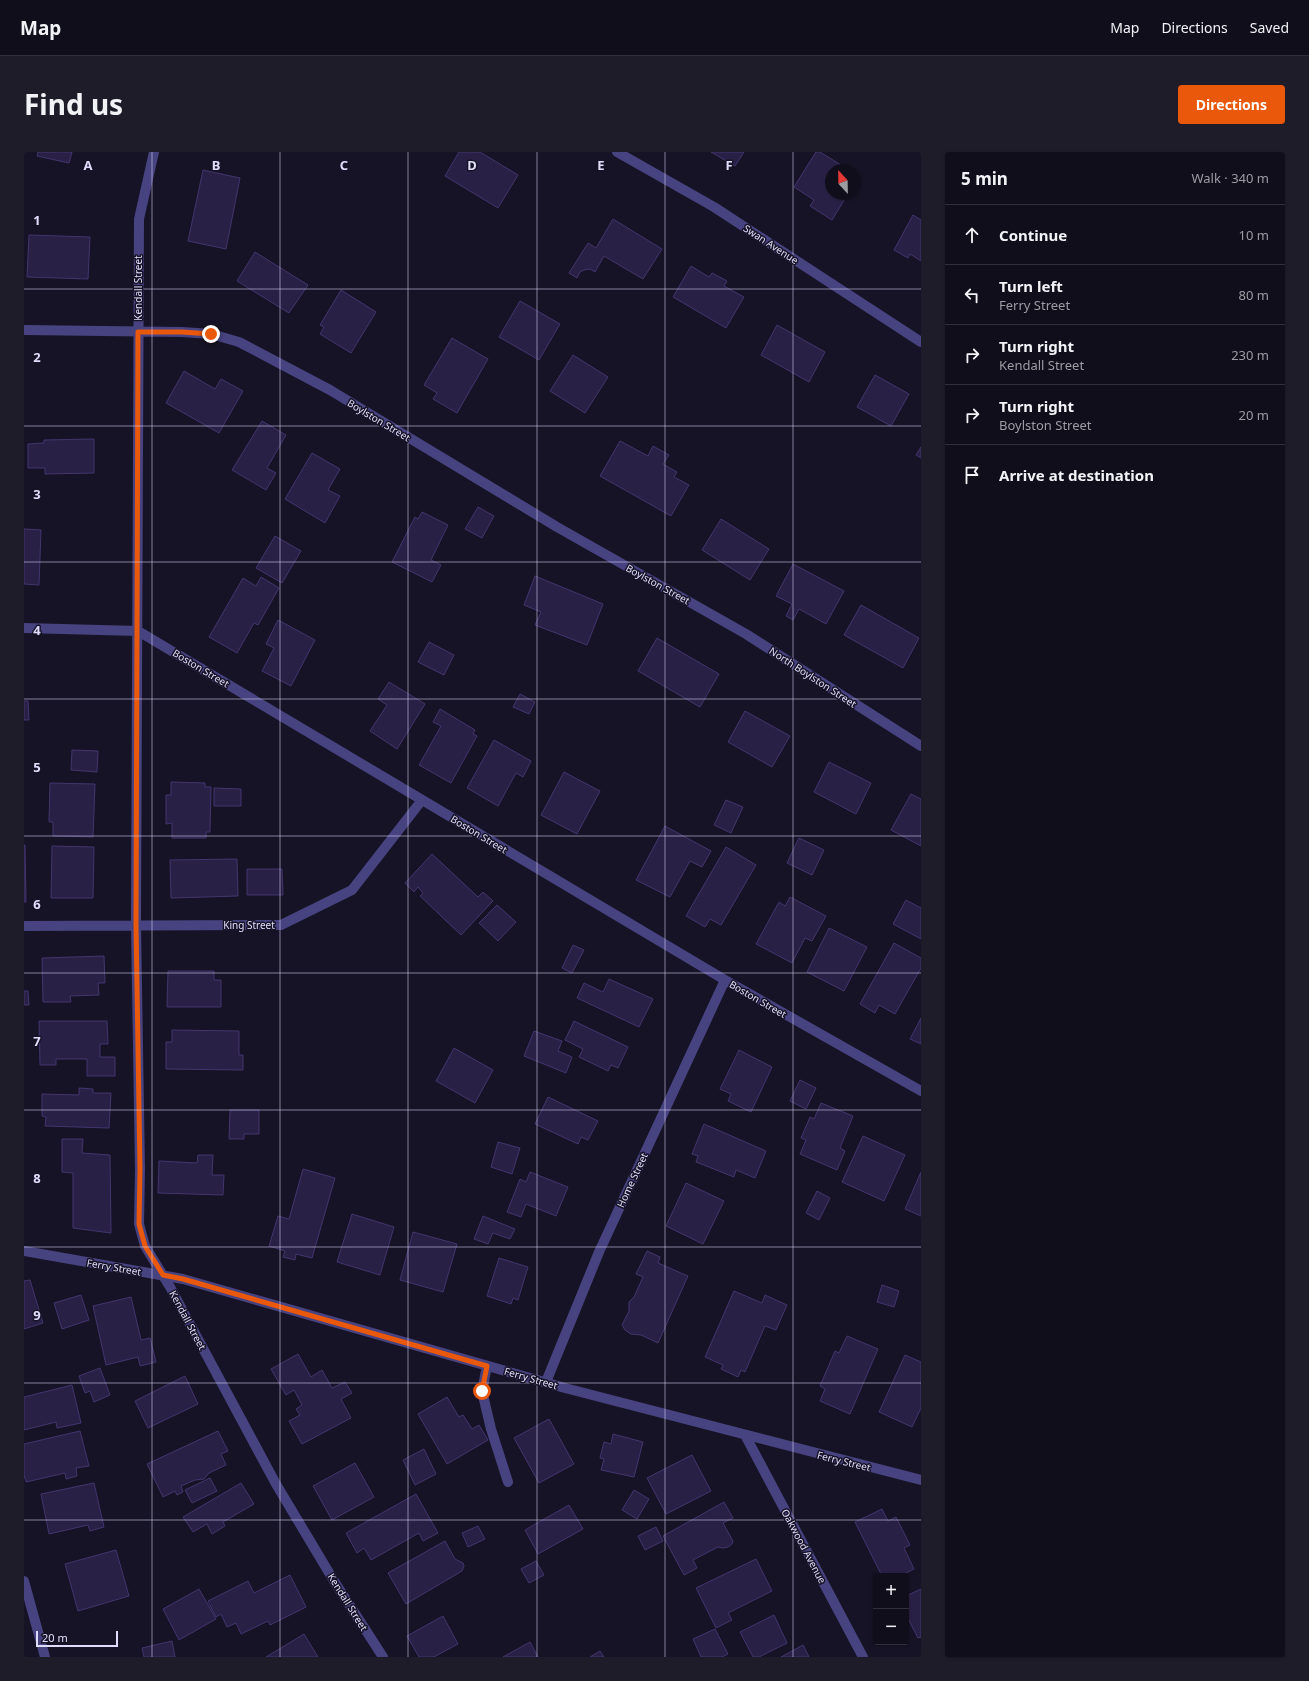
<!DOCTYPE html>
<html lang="en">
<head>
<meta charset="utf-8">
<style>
  body { margin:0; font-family:"Noto Sans",sans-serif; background:#1e1c29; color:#f1f3f6 }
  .controls { position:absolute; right:12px; bottom:12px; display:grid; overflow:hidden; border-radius:4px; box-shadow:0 1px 3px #0004 }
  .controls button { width:36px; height:36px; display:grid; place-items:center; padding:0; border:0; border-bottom:1px solid #302e3b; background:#110e1c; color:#f1f3f6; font:20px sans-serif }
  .compass { position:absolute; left:801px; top:12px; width:36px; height:36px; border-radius:50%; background:#110e1c; box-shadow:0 1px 3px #0004; rotate:338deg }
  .scale { position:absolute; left:12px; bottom:10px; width:82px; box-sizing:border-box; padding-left:4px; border:2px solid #e0dcfb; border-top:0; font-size:11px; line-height:14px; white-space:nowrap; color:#e0dcfb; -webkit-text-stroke:3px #171326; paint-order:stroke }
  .stop { position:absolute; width:12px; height:12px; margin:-9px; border:3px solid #ea580c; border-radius:50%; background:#fff }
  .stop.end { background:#ea580c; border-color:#fff; box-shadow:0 1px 4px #0008 }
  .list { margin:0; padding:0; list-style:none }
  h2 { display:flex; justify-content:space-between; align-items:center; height:52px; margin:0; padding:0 16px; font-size:17px }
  h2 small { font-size:13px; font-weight:400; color:#9c9ca3 }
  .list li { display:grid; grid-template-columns:26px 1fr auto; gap:12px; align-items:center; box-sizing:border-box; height:60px; padding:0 16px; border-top:1px solid #302e3b }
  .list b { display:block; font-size:15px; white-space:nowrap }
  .list p { margin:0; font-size:13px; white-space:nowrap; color:#9c9ca3 }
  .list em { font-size:13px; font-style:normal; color:#9c9ca3 }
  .icon { flex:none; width:22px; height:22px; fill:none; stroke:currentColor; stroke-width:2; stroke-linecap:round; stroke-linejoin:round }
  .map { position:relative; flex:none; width:897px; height:1505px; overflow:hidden; border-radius:4px }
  header { display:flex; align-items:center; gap:24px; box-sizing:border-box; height:56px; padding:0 20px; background:#110e1c; border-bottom:1px solid #302e3b }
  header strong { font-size:19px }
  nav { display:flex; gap:22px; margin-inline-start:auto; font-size:14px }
  .intro { display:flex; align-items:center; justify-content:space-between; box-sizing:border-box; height:96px; padding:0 24px }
  h1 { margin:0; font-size:28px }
  .button { padding:10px 18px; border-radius:4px; background:#ea580c; color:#fff; font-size:14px; font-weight:700 }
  main { display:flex; gap:24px; padding:0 24px }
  aside { flex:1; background:#110e1c; border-radius:4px; box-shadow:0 1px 3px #0004 }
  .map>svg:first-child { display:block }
  .building { fill:#292145; stroke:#42356f }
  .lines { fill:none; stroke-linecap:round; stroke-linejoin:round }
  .service { stroke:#474380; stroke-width:10 }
  .minor { stroke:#474380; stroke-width:10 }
  .tertiary { stroke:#474380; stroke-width:10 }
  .route { stroke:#ea580c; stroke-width:5 }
  .grid { fill:none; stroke:#e0dcfb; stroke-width:1; stroke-opacity:0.55 }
  .labels { text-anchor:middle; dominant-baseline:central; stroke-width:3; stroke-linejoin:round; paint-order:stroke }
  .street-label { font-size:10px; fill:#e0dcfb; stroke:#171326 }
  .grid-label { font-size:13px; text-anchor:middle; font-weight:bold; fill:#e0dcfb; stroke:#171326; stroke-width:3; stroke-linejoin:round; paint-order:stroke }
</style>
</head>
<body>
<header>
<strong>Map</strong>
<nav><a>Map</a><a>Directions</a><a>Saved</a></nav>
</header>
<div class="intro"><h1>Find us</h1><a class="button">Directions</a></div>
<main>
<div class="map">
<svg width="897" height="1505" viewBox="0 0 897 1505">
  <rect width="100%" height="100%" fill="#171326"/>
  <path class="building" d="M14 0H48L45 11 13 4Z
    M435 0H456L494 23 474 56 421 24Z
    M687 0H720L711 14Z
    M792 0H796L825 18H807V42H824L808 68 786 54 790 48 770 35Z
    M179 18 216 26 202 97 164 89Z
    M889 63 897 68V109L886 102 884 106 870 98Z
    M589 67 638 97 619 127 580 104 571 120 566 117 560 118 556 120 553 126 545 121 564 91 572 96Z
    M5 83 66 85 64 127 3 125Z
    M231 100 284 133 265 161 213 129Z
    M667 114 685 125 688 121 703 129 700 134 720 145 702 176 649 145Z
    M317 138 352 160 327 201 296 182 300 175 296 173Z
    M496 149 536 172 515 208 475 185Z
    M753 173 801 200 785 230 737 203Z
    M428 186 464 207 433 261 409 247 413 241 400 233Z
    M549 203 584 225 561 261 526 239Z
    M160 219 191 237 197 227 219 239 195 281 142 251Z
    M851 223 885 242 867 274 833 255Z
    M238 269 262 283 243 316 252 321 242 338 208 318Z
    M70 287V321L21 322V316H4V292L20 291V288Z
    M596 289 624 304 629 294 645 303 639 312 653 320 650 325 665 333 647 364 576 324Z
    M897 295V306L892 303Z
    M288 301 316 317 304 338 316 344 301 371 261 347Z
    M454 355 470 364 458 386 441 377Z
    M398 360 424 373 407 408 417 413 408 430 368 410 391 365 394 367Z
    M697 367 745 397 726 428 678 398Z
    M0 377 17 378 15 433 0 432Z
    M251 384 277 399 258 431 232 416Z
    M769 412 820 439 802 472 775 457 769 468 762 464 768 452 752 444Z
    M511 424 579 452 563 493 511 473 517 460 500 453Z
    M237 425 255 436 234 473 230 471 213 501 185 485 219 426 232 434Z
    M837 453 895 486 879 516 820 483Z
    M254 468 291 488 267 534 238 519 250 496 242 492Z
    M633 486 695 522 676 555 614 519Z
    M405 490 430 503 420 523 394 510Z
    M365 530 401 552 373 597 346 579 363 553 354 547Z
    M496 542 511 550 505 562 489 555Z
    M0 549H4L5 568H0Z
    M416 557 451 578 449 582 453 584 427 631 395 613 417 574 409 570Z
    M721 559 766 584 748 615 704 590Z
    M470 588 507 609 499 625 492 621 474 654 443 636Z
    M48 598 74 599 73 620 47 618Z
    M805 610 847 631 832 662 790 640Z
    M540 620 576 639 553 682 517 663Z
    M147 630 181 631V635H187L186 680H182V686H148V671L142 672V643H147Z
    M26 631 71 632 69 685 29 684V670H25Z
    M190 636 217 637V654H190Z
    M887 642 897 647V694L867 678Z
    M702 648 719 655 707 681 690 673Z
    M641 674 687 699 678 715 666 709 646 745 612 728Z
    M775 686 800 698 788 723 763 711Z
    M0 693H1L2 750H0Z
    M28 694 70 695 69 746H27Z
    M702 695 732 713 697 773 686 767 681 775 662 764Z
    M408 702 454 745 459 740 469 749 437 783 396 744 399 741 394 735 390 740 381 731Z
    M213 707 214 744 147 746 146 708Z
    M223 717H258L259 743H223Z
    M766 745 802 764 788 789 781 786 768 811 732 792 755 750 761 754Z
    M882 748 897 756V787L869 772Z
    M473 753 492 770 474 789 455 771Z
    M805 776 843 795 820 839 783 820Z
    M870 791 897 806V816L871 862 855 853 851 861 836 852Z
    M549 793 560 798 548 821 538 816Z
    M80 804 81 831H74L75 843 46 844 47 850H19L18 806Z
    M144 819H190V828H197V855H143Z
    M585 827 629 847 615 875 553 846 560 831 579 840Z
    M0 839H4L5 853H0Z
    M897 866V892L886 887Z
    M15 869H83L84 892H76V905H91V924H63V907H32V913H16Z
    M550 869 604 895 594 916 587 913 584 919 555 905 559 897 541 888Z
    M148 878 215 879V903H219V918L142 917V890H148Z
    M510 879 538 889 534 899 548 905 542 921 500 904Z
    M430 896 469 918 451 951 412 929Z
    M715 898 748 915 727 960 704 949 707 942 696 937Z
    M776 928 792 936 782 957 766 949Z
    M55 936 69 937V941H87L85 976 21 974 22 965 18 964V942L55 943Z
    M524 945 574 969 564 988 557 985 554 992 511 972Z
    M797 951 829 964 816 996 821 999 813 1018 776 1002 782 988 777 986 786 965 790 967Z
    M206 958H235V982H220V987H205Z
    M680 972 742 999 731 1026 712 1018 710 1025 672 1010 674 1004 668 1002Z
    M839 984 881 1003 860 1049 818 1030Z
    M38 987H59L58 1001 86 1003 87 1081 49 1076V1021L38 1020Z
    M474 990 496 996 488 1022 467 1015Z
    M174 1003H189L188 1023H200L199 1043 134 1041 135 1009 173 1011Z
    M279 1017 311 1026 288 1106 272 1102 271 1108 259 1105 261 1099 245 1094 254 1064 265 1067Z
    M506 1020 544 1035 532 1064 502 1052 497 1065 483 1060 496 1027 502 1030Z
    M897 1020V1064L881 1057Z
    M662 1031 700 1049 679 1092 642 1074Z
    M793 1039 806 1046 795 1068 782 1061Z
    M328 1062 370 1075 356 1123 313 1110Z
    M459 1064 491 1077 486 1087 469 1081 464 1092 450 1087Z
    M389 1080 433 1092 419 1140 376 1128Z
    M623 1099 636 1105 634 1111 664 1124 634 1191 617 1183 607 1182 601 1178 598 1173 605 1159V1150L610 1145 619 1125 612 1122Z
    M475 1106 504 1115 494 1148 489 1146 487 1152 463 1144Z
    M6 1128 19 1171 0 1177V1129Z
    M858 1133 875 1139 870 1155 853 1150Z
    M710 1139 738 1151 741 1143 763 1153 752 1178 741 1174 721 1220 717 1218 714 1225 697 1217 699 1213 681 1205Z
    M57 1143 65 1168 38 1177 30 1151Z
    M107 1145 117 1188 126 1186 132 1210 116 1214 114 1205 82 1213 69 1154Z
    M823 1184 854 1197 826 1262 796 1249 801 1237 796 1234 811 1199 815 1201Z
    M274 1202 287 1225 298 1218 308 1236 321 1230 328 1241 317 1247 327 1266 278 1292 265 1269 276 1263 272 1257 278 1253 270 1238 262 1243 247 1217Z
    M881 1203 897 1210V1256L888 1275 855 1260Z
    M76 1216 86 1243 70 1250 66 1239 61 1241 55 1224Z
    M161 1224 174 1252 124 1276 111 1249Z
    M48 1233 57 1271 33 1276 32 1270 0 1278V1245Z
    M423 1245 435 1265 439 1263 448 1277 455 1273 464 1288 423 1312 394 1262Z
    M525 1267 550 1312 515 1331 490 1286Z
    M56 1279 65 1314 52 1316 53 1324 42 1327 41 1321 2 1330 0 1323V1292Z
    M194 1279 204 1299 197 1302 202 1313 185 1321 180 1327 171 1328 157 1334 159 1340 153 1343 151 1339 139 1345 123 1312Z
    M589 1282 619 1290 610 1325 577 1318 580 1307 576 1306 580 1290 587 1292Z
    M400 1297 412 1322 391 1333 379 1308Z
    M668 1303 687 1339 642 1362 623 1326Z
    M331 1311 350 1345 308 1368 289 1334Z
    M186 1326 193 1339 168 1351 161 1338Z
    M70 1331 80 1375 66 1379 64 1373 25 1382 17 1342Z
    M217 1331 230 1352 199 1370 201 1374 188 1382 183 1372 169 1380 159 1365Z
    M610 1338 625 1347 613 1367 598 1358Z
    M392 1342 414 1381 399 1389 395 1381 347 1408 340 1396 333 1401 322 1381Z
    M700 1350 709 1366 699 1371 709 1389 708 1392 704 1395 699 1396 694 1395 669 1408 673 1416 660 1423 639 1384Z
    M545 1353 559 1377 514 1402 501 1378Z
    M858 1357 864 1369 872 1365 886 1393 880 1396 890 1417 876 1424H858L831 1370Z
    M454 1374 461 1387 444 1395 438 1381Z
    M632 1375 639 1389 621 1398 614 1384Z
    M421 1389 431 1407 439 1411 440 1414 438 1419 382 1452 364 1421Z
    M92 1398 105 1444 54 1459 41 1412Z
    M732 1407 748 1439 704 1461 708 1468 692 1476 672 1436Z
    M512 1409 520 1423 505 1431 497 1417Z
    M266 1423 282 1455 246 1473 244 1469 217 1482 212 1471 203 1475 197 1462 192 1465 184 1449 224 1429 230 1441Z
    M175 1437 192 1467 155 1488 139 1457Z
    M897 1437V1485L894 1486 882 1463V1444Z
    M750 1463 763 1491 735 1505H729L716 1480Z
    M419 1464 434 1492 410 1505H395L383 1484Z
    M691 1477 704 1502 698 1505H677L669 1487Z
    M280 1482 294 1505H242Z
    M148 1489 151 1505H120L118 1496Z
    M506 1490 514 1505H479Z
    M779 1493 785 1505H757Z
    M576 1499 580 1505H566Z"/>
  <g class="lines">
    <path class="service" d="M463 1214 458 1239 467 1277 484 1330"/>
    <path class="minor" d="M130 0 115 67 112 773 116 1017 115 1072 121 1094 146 1135 252 1332 310 1429 359 1505
      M593 0 690 55 897 190
      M0 178 158 180 187 182 215 190 306 238 533 375 722 482 897 594
      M0 476 114 479 701 828 897 939
      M0 774 257 773 328 738 398 648
      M522 1230 575 1100 701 828
      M721 1283 839 1505
      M0 1429 21 1505"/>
    <path class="tertiary" d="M0 1099 159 1127 541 1236 897 1328"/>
  </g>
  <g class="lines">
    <path class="route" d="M187 182 158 180H114L112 773 116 1017 115 1072 121 1094 139 1123 159 1127 463 1214 458 1239"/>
  </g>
  <path class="grid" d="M128 0V1505M256 0V1505M384 0V1505M513 0V1505M641 0V1505M769 0V1505M0 137H897M0 274H897M0 410H897M0 547H897M0 684H897M0 821H897M0 958H897M0 1095H897M0 1231H897M0 1368H897"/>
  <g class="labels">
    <g class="street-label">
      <text transform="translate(747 92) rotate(33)">Swan Avenue</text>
      <text transform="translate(114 136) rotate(-90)">Kendall Street</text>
      <text transform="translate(355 268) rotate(31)">Boylston Street</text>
      <text transform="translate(634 432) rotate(29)">Boylston Street</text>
      <text transform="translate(177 516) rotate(31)">Boston Street</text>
      <text transform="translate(789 525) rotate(33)">North Boylston Street</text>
      <text transform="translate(455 682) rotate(31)">Boston Street</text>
      <text x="225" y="773">King Street</text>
      <text transform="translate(734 847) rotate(30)">Boston Street</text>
      <text transform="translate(608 1028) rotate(-65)">Home Street</text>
      <text transform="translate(90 1115) rotate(10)">Ferry Street</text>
      <text transform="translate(164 1168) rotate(62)">Kendall Street</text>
      <text transform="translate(507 1226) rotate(16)">Ferry Street</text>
      <text transform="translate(820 1309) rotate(14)">Ferry Street</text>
      <text transform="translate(780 1394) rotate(62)">Oakwood Avenue</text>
      <text transform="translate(324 1450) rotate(58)">Kendall Street</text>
    </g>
  </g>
  <g class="grid-label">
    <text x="64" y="18">A</text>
    <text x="192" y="18">B</text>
    <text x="320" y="18">C</text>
    <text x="448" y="18">D</text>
    <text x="577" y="18">E</text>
    <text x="705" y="18">F</text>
    <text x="13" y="73">1</text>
    <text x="13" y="210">2</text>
    <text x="13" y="347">3</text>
    <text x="13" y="483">4</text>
    <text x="13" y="620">5</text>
    <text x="13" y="757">6</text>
    <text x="13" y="894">7</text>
    <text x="13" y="1031">8</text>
    <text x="13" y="1168">9</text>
  </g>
</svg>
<div class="controls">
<button>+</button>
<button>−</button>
</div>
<svg class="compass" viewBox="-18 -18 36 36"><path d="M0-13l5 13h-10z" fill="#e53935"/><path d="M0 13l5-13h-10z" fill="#9c9ca3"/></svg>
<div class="scale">20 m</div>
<div class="stop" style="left:458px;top:1239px"></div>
<div class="stop end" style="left:187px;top:182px"></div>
</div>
<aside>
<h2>5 min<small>Walk · 340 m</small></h2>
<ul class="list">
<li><svg class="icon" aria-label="ahead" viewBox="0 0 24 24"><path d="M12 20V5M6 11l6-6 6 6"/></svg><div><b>Continue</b></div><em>10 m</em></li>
<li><svg class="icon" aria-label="left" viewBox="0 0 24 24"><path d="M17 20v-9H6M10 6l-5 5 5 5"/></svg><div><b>Turn left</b><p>Ferry Street</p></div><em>80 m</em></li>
<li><svg class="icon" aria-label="right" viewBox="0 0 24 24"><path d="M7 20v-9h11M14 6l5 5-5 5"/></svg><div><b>Turn right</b><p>Kendall Street</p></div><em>230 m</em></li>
<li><svg class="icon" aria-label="right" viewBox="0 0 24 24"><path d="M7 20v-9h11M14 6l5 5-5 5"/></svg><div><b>Turn right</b><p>Boylston Street</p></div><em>20 m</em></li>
<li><svg class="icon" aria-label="arrive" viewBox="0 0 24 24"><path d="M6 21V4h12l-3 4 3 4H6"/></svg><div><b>Arrive at destination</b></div></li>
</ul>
</aside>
</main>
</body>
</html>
